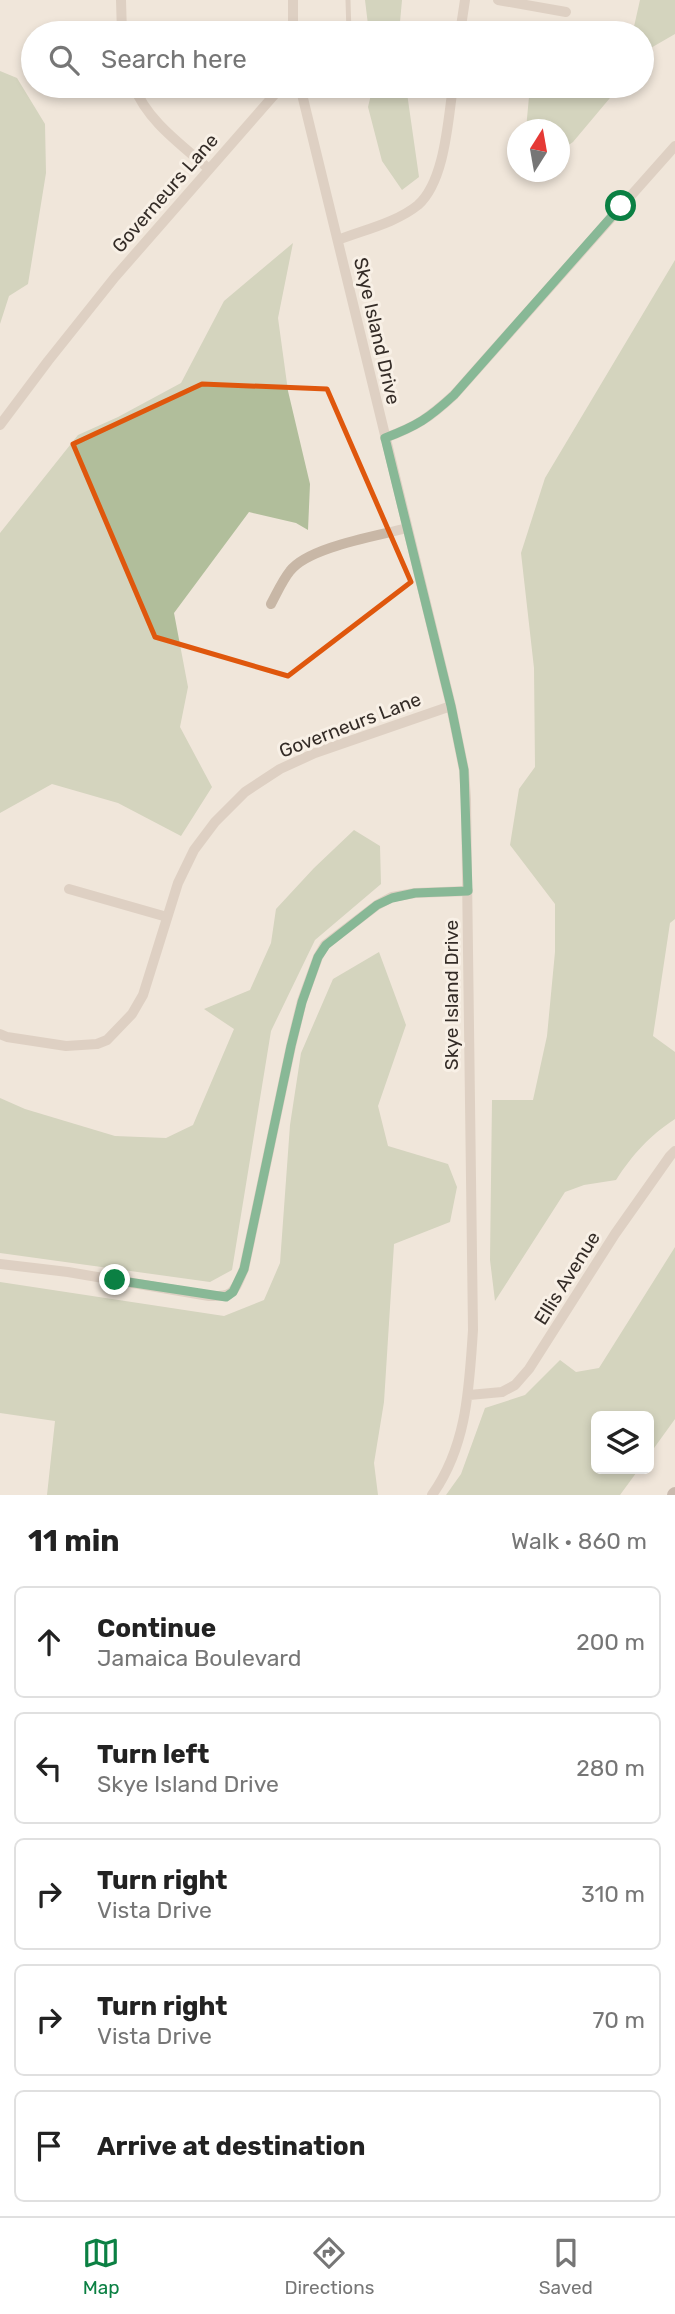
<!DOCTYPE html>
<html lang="en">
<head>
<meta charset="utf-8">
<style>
  body { margin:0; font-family:Rubik,sans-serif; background:#f6f6f6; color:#222 }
  .controls { position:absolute; right:21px; bottom:21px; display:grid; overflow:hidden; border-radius:10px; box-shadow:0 4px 10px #0003 }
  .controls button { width:63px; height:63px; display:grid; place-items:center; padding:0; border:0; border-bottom:2px solid #e0e0e0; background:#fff; color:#222; font:35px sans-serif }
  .compass { position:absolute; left:507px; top:119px; width:63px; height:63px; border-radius:50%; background:#fff; box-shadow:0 4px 10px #0003; rotate:11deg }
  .stop { position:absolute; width:21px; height:21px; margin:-16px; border:5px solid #0b8043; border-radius:50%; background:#fff }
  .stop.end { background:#0b8043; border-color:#fff; box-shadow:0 2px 7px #0008 }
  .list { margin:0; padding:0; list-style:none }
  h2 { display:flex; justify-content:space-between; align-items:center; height:91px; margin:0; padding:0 28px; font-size:30px }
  h2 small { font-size:23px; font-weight:400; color:#767676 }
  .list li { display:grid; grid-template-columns:46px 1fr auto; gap:21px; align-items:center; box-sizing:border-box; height:112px; margin:0 14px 14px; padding:0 14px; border:2px solid #e0e0e0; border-radius:10px }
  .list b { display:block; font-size:26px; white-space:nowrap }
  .list p { margin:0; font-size:23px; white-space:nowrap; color:#767676 }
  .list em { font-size:23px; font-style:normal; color:#767676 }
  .icon { flex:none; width:38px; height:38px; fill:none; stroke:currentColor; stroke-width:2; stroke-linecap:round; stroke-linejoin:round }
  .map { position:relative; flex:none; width:675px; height:1495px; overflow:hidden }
  .search { position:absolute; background:#fff; box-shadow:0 4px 10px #0003; left:21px; right:21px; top:21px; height:77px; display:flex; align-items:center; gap:18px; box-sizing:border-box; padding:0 24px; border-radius:38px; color:#767676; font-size:26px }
  .sheet { height:721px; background:#fff }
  nav { display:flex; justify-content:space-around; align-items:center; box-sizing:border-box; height:98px; border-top:2px solid #e0e0e0; background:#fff; font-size:19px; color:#767676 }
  nav a { display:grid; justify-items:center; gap:4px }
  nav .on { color:#0b8043 }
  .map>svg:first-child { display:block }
  .green { fill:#b1be9b }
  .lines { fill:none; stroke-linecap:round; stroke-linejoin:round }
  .lane { stroke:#c8b7a6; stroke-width:5 }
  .street { stroke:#c8b7a6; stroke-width:10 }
  .secondary { stroke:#9b8678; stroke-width:14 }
  .route { stroke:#0b8043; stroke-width:9 }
  .marked { fill:none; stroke:#df570d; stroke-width:5; stroke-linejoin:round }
  .labels { text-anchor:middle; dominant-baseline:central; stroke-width:6; stroke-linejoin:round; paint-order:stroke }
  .street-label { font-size:19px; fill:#342c27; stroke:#f8f0e6 }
</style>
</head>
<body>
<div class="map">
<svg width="675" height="1495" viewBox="0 0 675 1495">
  <rect width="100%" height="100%" fill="#f0e6da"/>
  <path class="green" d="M365 0H402L399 33H369Z
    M640 0H675V34L649 49 642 59V33H541V30L574 33 633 31Z
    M0 71 17 78 45 124 46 173 28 284 9 296 0 324Z
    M373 86H406L419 177 402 190 382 161 368 107Z
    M530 86H620L573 142 560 151V130L526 129Z
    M293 243 278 318 288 391 310 484 308 530 296 523 249 512 174 613 188 687 180 727 212 787 181 836 118 803 52 784 0 813V533L78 435 118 417 181 383 224 301Z
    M675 260V919L670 923 653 1036 675 1052V1119C649 1136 633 1154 616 1180L584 1185 565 1192 495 1301 490 1260 492 1100H533L547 1036 555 952V904L510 845 519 789 535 767 534 668 521 553 545 478Z
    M354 830 380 846 381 884 315 940 271 1031 232 1270 210 1282 0 1253V1098L25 1109 115 1136 166 1138 193 1125 234 1029 204 1009 250 990 271 943 276 909 314 868Z
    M379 952 406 1025 378 1106 388 1146 448 1164 457 1187 450 1222 394 1244 384 1402 374 1463 378 1495H47L55 1421 0 1413V1282L224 1316 264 1300 280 1263 290 1125 301 1053 333 979Z
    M675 1247V1419L649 1455V1416H596V1469H639L620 1495H446L461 1474 485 1408 525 1395 560 1360 576 1372 599 1368Z"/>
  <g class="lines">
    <path class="lane" d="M348 0 349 33"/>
    <path class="street" d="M121 0 122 33
      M498 0 566 12
      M293 33V0
      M460 33 465 0
      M134 86C147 121 182 145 209 169
      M300 86 451 706 464 770 466 799 473 1330C469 1389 467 1446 432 1495
      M338 240C363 230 396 223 418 205 445 181 448 120 453 86
      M0 425 48 361 115 277 282 86
      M385 438C417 426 429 418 454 395L675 146
      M271 604C277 593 282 581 290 571 308 547 377 536 407 528
      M69 889 167 917
      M0 1034 7 1037 66 1046 97 1044 107 1040 132 1014 143 995 178 883 194 850 215 822 245 792 280 769 315 753 451 706
      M0 1264 68 1272 209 1296C235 1297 234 1291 244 1269L291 1046 302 1001 318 957 325 945 377 905 392 897 415 893 468 891
      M469 1395 502 1392 515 1385 529 1369 615 1234 670 1156 675 1151"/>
    <path class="secondary" d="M674 1495 675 1494"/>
  </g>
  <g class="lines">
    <path class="route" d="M115 1280 226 1297 233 1292 244 1269 291 1046 302 1002 318 957 326 945 377 905 392 898 415 893 468 891 464 770 451 706 385 438C417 426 429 418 454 395L621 206"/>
  </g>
  <path d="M0 0H675V1495H0ZM202 384 327 389 411 582 288 676 155 637 73 444Z" fill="#f0e6da" fill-opacity=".55" fill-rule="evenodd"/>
  <path class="marked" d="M202 384 327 389 411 582 288 676 155 637 73 444Z"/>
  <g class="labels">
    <g class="street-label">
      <text transform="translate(165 193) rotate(-49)">Governeurs Lane</text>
      <text transform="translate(377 331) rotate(77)">Skye Island Drive</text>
      <text transform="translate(350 725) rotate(-21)">Governeurs Lane</text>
      <text transform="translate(451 995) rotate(-90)">Skye Island Drive</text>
      <text transform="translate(567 1278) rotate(-58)">Ellis Avenue</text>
    </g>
  </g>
</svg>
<div class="controls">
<button><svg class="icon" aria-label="layers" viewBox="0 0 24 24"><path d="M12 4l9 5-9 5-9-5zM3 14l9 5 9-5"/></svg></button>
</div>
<svg class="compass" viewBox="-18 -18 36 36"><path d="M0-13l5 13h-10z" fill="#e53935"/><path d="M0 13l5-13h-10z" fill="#767676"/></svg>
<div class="stop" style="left:621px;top:206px"></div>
<div class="stop end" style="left:115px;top:1280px"></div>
<div class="search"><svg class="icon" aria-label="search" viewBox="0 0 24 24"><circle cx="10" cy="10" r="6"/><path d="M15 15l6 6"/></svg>Search here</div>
</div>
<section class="sheet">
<h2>11 min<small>Walk · 860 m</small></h2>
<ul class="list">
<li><svg class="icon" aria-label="ahead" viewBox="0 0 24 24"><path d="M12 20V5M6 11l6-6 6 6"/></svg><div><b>Continue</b><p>Jamaica Boulevard</p></div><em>200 m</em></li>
<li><svg class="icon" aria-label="left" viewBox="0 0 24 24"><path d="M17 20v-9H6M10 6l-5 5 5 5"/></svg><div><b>Turn left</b><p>Skye Island Drive</p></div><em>280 m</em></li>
<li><svg class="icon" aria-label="right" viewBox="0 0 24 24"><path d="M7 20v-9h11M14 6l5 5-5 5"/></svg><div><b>Turn right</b><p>Vista Drive</p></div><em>310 m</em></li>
<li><svg class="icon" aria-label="right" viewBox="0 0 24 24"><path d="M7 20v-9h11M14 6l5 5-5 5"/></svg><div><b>Turn right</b><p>Vista Drive</p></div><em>70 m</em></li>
<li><svg class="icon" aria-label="arrive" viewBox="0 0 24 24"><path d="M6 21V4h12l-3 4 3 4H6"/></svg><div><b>Arrive at destination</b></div></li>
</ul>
</section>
<nav>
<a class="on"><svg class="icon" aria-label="map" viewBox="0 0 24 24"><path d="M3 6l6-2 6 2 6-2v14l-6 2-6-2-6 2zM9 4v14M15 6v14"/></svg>Map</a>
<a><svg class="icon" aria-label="directions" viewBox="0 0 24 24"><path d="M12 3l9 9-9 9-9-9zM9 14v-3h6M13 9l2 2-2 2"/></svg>Directions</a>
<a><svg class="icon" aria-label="saved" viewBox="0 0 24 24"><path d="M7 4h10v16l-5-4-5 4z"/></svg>Saved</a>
</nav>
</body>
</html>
